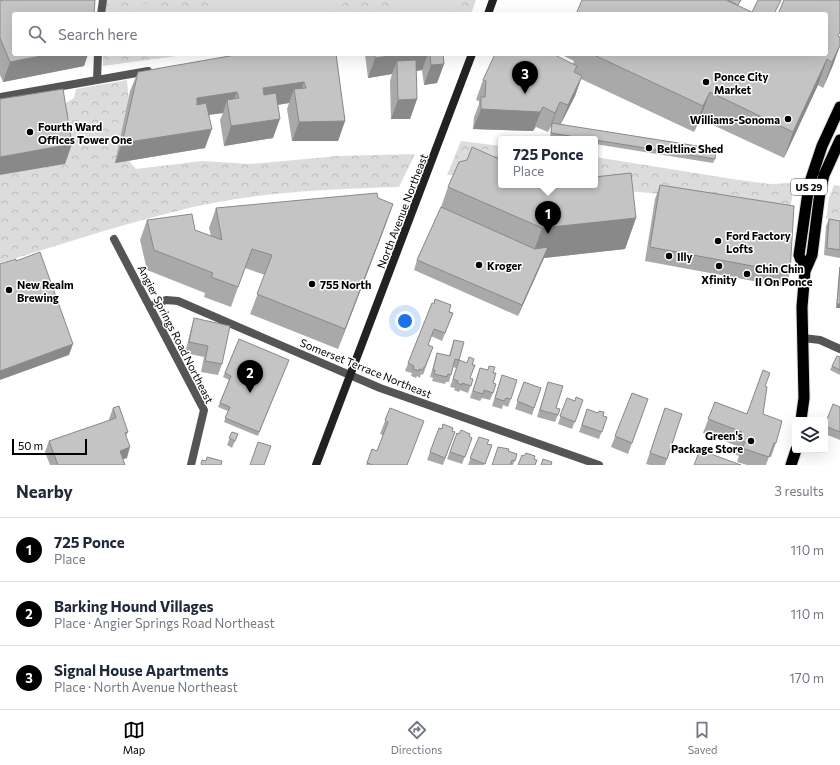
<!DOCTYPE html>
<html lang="en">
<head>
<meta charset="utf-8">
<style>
  body { margin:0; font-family:Commissioner,sans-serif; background:#f2f2f3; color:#1f2937 }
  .controls { position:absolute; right:12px; bottom:12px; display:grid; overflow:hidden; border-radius:4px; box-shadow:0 4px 16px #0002 }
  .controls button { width:36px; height:36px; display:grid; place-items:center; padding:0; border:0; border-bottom:1px solid #e0e1e3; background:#fff; color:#1f2937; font:20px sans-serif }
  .scale { position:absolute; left:12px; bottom:10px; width:75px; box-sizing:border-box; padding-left:4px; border:2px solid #000; border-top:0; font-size:11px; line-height:14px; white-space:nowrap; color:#000; -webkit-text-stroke:3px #fff; paint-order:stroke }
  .you { position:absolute; left:405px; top:321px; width:14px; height:14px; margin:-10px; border:3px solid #fff; border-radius:50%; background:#1a73e8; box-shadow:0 0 0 6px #1a73e833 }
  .badge { display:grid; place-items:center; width:26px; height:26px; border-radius:50%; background:#000; color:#fff; font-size:13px; font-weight:700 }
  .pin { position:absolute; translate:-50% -33px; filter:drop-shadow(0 1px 2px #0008) }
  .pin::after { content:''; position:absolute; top:21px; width:14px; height:12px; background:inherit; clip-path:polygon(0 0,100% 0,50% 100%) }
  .popup { position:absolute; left:498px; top:136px; width:100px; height:52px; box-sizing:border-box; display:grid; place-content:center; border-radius:4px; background:#fff; filter:drop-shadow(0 1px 3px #0005); font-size:13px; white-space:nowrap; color:#747a83 }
  .popup b { font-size:15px; color:#1f2937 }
  .popup::after { content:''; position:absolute; left:50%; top:100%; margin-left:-8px; border:8px solid transparent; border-top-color:#fff }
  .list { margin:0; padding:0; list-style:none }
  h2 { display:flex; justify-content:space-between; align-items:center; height:52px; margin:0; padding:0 16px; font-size:17px }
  h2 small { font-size:13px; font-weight:400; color:#747a83 }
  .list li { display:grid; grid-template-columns:26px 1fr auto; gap:12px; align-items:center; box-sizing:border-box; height:64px; padding:0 16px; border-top:1px solid #e0e1e3 }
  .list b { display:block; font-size:15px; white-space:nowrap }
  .list p { margin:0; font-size:13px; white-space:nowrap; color:#747a83 }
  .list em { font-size:13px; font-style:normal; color:#747a83 }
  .icon { flex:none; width:22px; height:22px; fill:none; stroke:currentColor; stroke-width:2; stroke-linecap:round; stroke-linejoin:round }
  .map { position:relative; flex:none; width:840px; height:465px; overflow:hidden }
  .search { position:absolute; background:#fff; box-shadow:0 4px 16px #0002; left:12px; right:12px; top:12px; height:44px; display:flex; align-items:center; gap:10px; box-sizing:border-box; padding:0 14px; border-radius:4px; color:#747a83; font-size:15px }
  .sheet { height:244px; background:#fff }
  nav { display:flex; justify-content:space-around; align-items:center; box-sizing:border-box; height:56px; border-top:1px solid #e0e1e3; background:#fff; font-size:11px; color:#747a83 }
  nav a { display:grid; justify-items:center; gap:2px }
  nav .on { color:#000 }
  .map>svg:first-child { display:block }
  .park { fill:url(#park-crowns) }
  .pitch { fill:#dcdcdc }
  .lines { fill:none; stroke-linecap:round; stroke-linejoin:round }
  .trunk-casing { stroke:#dbdbdb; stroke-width:13 }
  .minor { stroke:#555; stroke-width:8 }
  .secondary { stroke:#222; stroke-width:8 }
  .trunk { stroke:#000; stroke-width:11 }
  .wall { fill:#a9a9a9 }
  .shaded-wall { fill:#898989 }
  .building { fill:#c4c4c4; stroke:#898989 }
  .poi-dot { fill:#000; stroke:#fff; stroke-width:1.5 }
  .labels { text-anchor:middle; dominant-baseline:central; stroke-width:3; stroke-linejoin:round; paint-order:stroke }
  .shield { fill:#fff; stroke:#4c4c4c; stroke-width:1 }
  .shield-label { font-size:10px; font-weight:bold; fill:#000 }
  .poi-label { font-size:11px; font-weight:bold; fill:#000; stroke:#fff; text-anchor:start }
  .street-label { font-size:11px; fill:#000; stroke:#fff }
</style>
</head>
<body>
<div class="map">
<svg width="840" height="465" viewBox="0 0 840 465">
  <defs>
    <pattern id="park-crowns" width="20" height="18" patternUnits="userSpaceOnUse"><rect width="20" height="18" fill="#dcdcdc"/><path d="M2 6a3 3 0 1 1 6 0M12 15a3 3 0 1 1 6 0" fill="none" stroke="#bbb"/></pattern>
  </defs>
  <rect width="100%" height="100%" fill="#fff"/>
  <path class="park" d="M101 0H476L471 14H102Z
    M103 54H189L103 66Z
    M127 80 131 123 123 154 136 169 202 161 250 164 338 156 415 154 399 187C329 189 257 192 189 208 125 223 63 244 0 263V175L65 164 56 109 74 98 76 89Z
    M461 141 501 146V176L447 175Z
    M595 157 739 180 769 184 795 183 789 214 702 198 608 189 595 185Z
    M834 185 840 186V221L826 219 829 198Z"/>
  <path class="pitch" d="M229 0H348L335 10 324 14H138L143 3C173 9 201 11 229 0Z
    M392 0H449L453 11 440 14H406L399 3Z
    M148 54H189L156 59Z"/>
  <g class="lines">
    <g class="trunk-casing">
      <path id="trunk" d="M805 271 799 255 809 185 822 146 840 107
        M801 420 804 398 802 307 805 271 812 255 820 192 824 175 840 140
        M791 465 796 450"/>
    </g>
    <path class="minor" d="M101 14 103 0
      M97 80 98 54
      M0 97 148 71
      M114 239 204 410 191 465
      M150 306 166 300 178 301 380 388 599 465
      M803 338 820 340 840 349"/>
    <path class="secondary" d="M488 14 493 0
      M316 465 472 54"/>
    <use href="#trunk" class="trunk"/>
  </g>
  <path class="wall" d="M840 0 833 65 823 88 818 85 784 158 700 119 694 132 581 79 575 96 561 124 715 159 713 163 595 144V139H562L550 137 552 124 548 132 536 127 533 131 473 129 474 117 479 104V101L476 100 483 80 573 64 574 61 560 54H826Z
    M0 1 14 54H88L84 66 3 82 0 75Z
    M336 54 345 121 338 141H292L287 109 289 103 278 105 273 138 224 146 220 120 223 113 209 115 205 148 115 163 130 91 138 72Z
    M365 54H443L444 64 437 83 424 85 422 70 416 71 417 99 410 119H391L390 81 392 74 368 78Z
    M501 185 636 218 625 249 544 258 518 316 414 270 417 260 441 207 448 187Z
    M660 185 790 273 785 287 645 261 655 199Z
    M378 198 386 224 338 349 250 314 265 275 245 268 231 307 204 297 205 293 147 270 140 240 147 220 195 230 211 236 209 228 216 208Z
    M829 219 840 221V258L824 255 826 226Z
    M840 267V308H836L839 271Z
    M432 303 453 313 442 341 431 336 428 345 433 347 423 375 421 374 420 378 417 376 416 378 411 376 412 373 405 371Z
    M194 318 222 364 218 375 201 372 204 357 185 353 191 329Z
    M239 339 289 360 258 436 224 422 228 411 218 407 229 380 223 377Z
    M454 340 459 360 456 368 453 367 449 382H446L445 384 432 381 433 378 430 377 437 353 449 356Z
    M840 357V375L830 370 832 366Z
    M459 360 472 365 470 378 473 379 468 393 460 390 459 392 454 390 455 388 450 387Z
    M480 368 493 373V393L490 400 482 398 480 401 470 398Z
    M502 375 511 399 508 407 503 405 502 409 492 406Z
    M524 382 541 388 532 415 515 409Z
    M548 382 556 408 558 415 555 422 537 417Z
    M765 386 763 414 776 443 771 457H769L766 465H747L737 462 739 456 734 454 737 446 703 433 715 402 747 414Z
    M632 393 648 399 628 454 611 447Z
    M567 398 575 401 583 400 572 429 558 424Z
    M840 407V440L825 434V424Z
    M113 408 128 432 126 436 127 458 123 459 125 465H50L45 452 49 441 109 421V419Z
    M390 408 407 465H366L372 449 377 451 383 435 380 434Z
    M665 408 682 414 665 465H650L646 464Z
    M587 409 607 417 599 439 579 432Z
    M439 428 455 432 443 465 427 460Z
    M232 432 238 434 232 448 227 445Z
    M457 433 472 438 462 464 447 459Z
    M479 437 487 444 492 445 484 465H468Z
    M508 451 517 454 513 465H492Z"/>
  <path class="shaded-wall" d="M840 45V46L833 65 823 88 832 62Z
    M51 54H88L84 66 3 82 10 62Z
    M404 54H428L422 70 397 74V61L392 74 368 78 375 58Z
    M827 59 818 85 784 158 793 132Z
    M444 64 437 83 424 85 431 65Z
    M582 76 575 96 560 125 568 105Z
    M304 82 297 102 294 89 289 103 256 108 263 88Z
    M237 92 230 112 227 100 223 113 189 117 197 98Z
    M710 92 700 119 694 132 703 106Z
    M417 99 410 119H391L398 100Z
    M560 102 553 121 548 132 555 113Z
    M543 107 533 131 473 129 481 109Z
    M280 119 273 138 224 146 231 126Z
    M345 121 338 141H292L299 122Z
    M212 129 205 148 115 163 122 143Z
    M72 144 65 164 0 175V157Z
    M393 204 386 224 338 349 345 329Z
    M636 218 625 249 544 258 518 316 522 305 531 259 542 228Z
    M837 304H840V308H836Z
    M73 344 69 355 0 380V371Z
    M130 447 127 458 116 461 120 451Z"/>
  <path class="building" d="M3 0H95L94 14H14V54H51L10 62 0 38V1Z
    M582 0H726L756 14H576Z
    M728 0H741L738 5Z
    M758 0H781L774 14H756L752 12Z
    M784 0H840V32L838 36 840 37V45L832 62 827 59 793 132 710 92 703 106 592 54H826V14H778Z
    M241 54H336L345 121 299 122 294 89 306 88 304 82 263 88 264 95 276 93 280 119 231 126 227 100 239 98 237 92 197 98V105L206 103 212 129 122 143 138 72Z
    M375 54H404L375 58Z
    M430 54H443L444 64 431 65Z
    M495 54H553L577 66 574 72 582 76 568 105 560 102 555 113 543 107 540 112 481 109V97H485L486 81 483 80Z
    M416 60 417 99 398 100 397 61Z
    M63 89 72 144 0 157V99Z
    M552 123 716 149 715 159 595 140V139H587L551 133Z
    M472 147 501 160V185H595V177L631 173 636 218 542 228 448 187 459 162 467 160Z
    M660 185 794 206 790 273 650 247Z
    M377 193 378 198 393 204 345 329 257 294 272 255 252 249 238 287 211 277 213 273 154 250 147 220 192 214 195 230 222 240 216 208Z
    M441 207 535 249 548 247 522 305 417 260Z
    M829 219 840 221V250L827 248Z
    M40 252 73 344 0 371V264L16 259V261Z
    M840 267V304H837Z
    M435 299 451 305 449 312 453 313 445 333 434 329 428 345 433 347 425 367H424L423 370 419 369V371L413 369 414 366 408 363 432 303 434 304Z
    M194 318 230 326 222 364 205 361 208 346 189 342Z
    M239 339 289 360 259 432 225 418 230 407 220 403 231 376 225 373Z
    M454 340 464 342 459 360 455 359 451 375 448 374 447 377 434 374 435 370H433L437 353 450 356Z
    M837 356 840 357V370L832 366Z
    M469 357 474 359 472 365H475L470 378 473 379 471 386 462 383V385L457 383 458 381 453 379 459 360 467 363Z
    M489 366 495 367 493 373H496L493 383 496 384 493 393 484 390 483 394 473 391 480 368 488 370Z
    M763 370 770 373 765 386 767 387 763 414 782 421 776 443H774L769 457 742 448 745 442 739 440 742 432 708 419 715 402 747 414Z
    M502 375 517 380 511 399 506 398 504 401 495 398Z
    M524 382 541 388 534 408 517 401Z
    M548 382 563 386 556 408 560 409 558 415 540 410Z
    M632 393 648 399 632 443 615 436Z
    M576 397 583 400 575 422 560 416 567 398 575 401Z
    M833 404 840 407V432L825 426V424Z
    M119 406 128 432 125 433 130 447 120 451 125 465H58L49 441 116 418 113 408Z
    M390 408 424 421 407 465H373L367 463 372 449 377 451 388 422 385 420Z
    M665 408 682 414 667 459 650 453Z
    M587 409 598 413 599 411 604 412 603 416 607 417 602 432 582 425Z
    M443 424 453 428 452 431 455 432 445 458 430 452 439 428 442 429Z
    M461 430 470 434 469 436 472 438 465 457 450 452 457 433 459 434Z
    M232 432 238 434 235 441 229 438Z
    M479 437 489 440 487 444 492 445 485 464 470 458Z
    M258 442 271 446 264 465H250Z
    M498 447 509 449 508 451 517 454 515 461 512 460 510 465H492Z
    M700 450 741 465H694Z
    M526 453 535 456 534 459 537 460 535 465H518L522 455 524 456Z
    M207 457 222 461 221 465H202L201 464 202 460 206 461Z
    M543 459 552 462 551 465H541Z"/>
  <g class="poi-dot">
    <circle cx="706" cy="82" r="4"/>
    <circle cx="788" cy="119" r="4"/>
    <circle cx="30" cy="132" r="4"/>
    <circle cx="649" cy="148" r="4"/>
    <circle cx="718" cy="241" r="4"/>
    <circle cx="669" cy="256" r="4"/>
    <circle cx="479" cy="265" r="4"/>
    <circle cx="719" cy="266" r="4"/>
    <circle cx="747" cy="274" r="4"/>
    <circle cx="312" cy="284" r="4"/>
    <circle cx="9" cy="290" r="4"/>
    <circle cx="751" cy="441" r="4"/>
  </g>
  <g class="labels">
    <rect class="shield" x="791" y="179" width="36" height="16" rx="3"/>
    <g class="shield-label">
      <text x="809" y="187">US 29</text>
    </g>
    <g class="poi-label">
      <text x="714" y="76">Ponce City<tspan x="714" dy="13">Market</tspan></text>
      <text x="780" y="119" text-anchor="end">Williams-Sonoma</text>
      <text x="38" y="126">Fourth Ward<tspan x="38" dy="13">Offices Tower One</tspan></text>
      <text x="657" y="148">Beltline Shed</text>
      <text x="726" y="235">Ford Factory<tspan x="726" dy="13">Lofts</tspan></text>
      <text x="677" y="256">Illy</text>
      <text x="487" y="265">Kroger</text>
      <text x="755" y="268">Chin Chin<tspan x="755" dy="13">II On Ponce</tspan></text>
      <text x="719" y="279" text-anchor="middle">Xfinity</text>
      <text x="17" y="284">New Realm<tspan x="17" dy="13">Brewing</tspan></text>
      <text x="320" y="284">755 North</text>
      <text x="743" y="435" text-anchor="end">Green's<tspan x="743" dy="13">Package Store</tspan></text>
    </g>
    <g class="street-label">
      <text transform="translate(402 211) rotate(-69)">North Avenue Northeast</text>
      <text transform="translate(176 334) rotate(63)">Angier Springs Road Northeast</text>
      <text transform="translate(366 368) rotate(22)">Somerset Terrace Northeast</text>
    </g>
  </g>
</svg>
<div class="controls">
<button><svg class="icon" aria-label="layers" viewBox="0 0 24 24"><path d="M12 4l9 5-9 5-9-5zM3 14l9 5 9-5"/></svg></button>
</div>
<div class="scale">50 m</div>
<div class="you"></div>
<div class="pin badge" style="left:548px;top:234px">1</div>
<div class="popup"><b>725 Ponce</b>Place</div>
<div class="pin badge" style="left:250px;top:393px">2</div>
<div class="pin badge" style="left:525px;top:94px">3</div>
<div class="search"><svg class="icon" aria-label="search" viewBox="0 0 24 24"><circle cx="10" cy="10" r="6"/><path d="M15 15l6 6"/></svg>Search here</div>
</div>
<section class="sheet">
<h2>Nearby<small>3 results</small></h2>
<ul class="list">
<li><span class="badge">1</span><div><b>725 Ponce</b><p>Place</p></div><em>110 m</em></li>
<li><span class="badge">2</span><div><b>Barking Hound Villages</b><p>Place · Angier Springs Road Northeast</p></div><em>110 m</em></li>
<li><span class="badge">3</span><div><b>Signal House Apartments</b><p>Place · North Avenue Northeast</p></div><em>170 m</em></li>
</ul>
</section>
<nav>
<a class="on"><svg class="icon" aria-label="map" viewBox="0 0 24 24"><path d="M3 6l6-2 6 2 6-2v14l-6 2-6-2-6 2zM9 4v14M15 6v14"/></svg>Map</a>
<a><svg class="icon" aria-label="directions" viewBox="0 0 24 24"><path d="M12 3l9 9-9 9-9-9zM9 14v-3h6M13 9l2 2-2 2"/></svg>Directions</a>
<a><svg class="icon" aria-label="saved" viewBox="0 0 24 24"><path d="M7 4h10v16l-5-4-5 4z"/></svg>Saved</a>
</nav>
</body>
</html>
